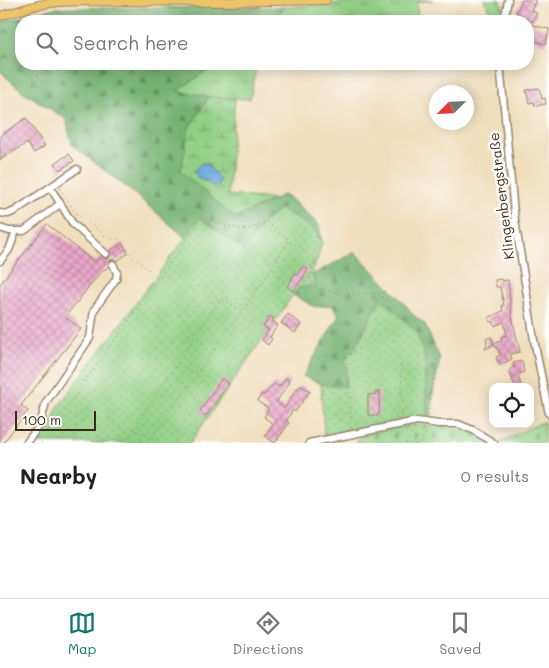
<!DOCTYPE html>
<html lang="en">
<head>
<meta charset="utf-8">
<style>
  body { margin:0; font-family:Mali,sans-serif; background:#f2f2f2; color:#202124 }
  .controls { position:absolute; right:15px; bottom:15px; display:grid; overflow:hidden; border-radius:10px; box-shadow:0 2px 12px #0003 }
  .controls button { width:45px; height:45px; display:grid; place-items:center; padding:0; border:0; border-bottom:1px solid #e0e0e0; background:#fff; color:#202124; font:25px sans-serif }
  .compass { position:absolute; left:429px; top:85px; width:45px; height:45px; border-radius:50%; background:#fff; box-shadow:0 2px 12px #0003; rotate:246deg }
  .scale { position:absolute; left:15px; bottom:12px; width:81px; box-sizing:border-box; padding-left:5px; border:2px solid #3b2a1e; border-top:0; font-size:14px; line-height:18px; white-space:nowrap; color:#3b2a1e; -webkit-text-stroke:4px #fdfcf7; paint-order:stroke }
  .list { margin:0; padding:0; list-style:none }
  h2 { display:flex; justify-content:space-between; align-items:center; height:65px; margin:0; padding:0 20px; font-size:21px }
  h2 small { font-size:16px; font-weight:400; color:#757577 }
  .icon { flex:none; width:28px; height:28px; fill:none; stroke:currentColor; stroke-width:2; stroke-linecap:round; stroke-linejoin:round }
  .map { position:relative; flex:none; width:549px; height:443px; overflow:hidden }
  .search { position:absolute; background:#fff; box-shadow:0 2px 12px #0003; left:15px; right:15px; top:15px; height:55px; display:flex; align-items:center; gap:12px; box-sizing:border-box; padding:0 18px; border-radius:20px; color:#757577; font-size:19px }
  .sheet { height:155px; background:#fff }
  nav { display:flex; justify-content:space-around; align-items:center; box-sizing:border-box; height:70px; border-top:1px solid #e0e0e0; background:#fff; font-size:14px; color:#757577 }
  nav a { display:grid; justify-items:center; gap:2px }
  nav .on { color:#0f766e }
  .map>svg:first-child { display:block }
  .grass { fill:url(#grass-tufts); stroke:#667c51 }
  .forest { fill:url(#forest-firs); stroke:#586e48 }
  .wetland { fill:url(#wetland-marsh); stroke:#667c51 }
  .cemetery { fill:url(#cemetery-stones); stroke:#667c51 }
  .garden { fill:url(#garden-dots); stroke:#667c51 }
  .water { fill:url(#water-ripples); stroke:#50687b }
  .building { fill:url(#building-cross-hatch) }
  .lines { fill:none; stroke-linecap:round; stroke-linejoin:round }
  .minor-casing { stroke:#96846e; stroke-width:9 }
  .major-casing { stroke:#96846e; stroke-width:10 }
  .path { stroke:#96846e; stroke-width:1; stroke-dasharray:1 4; stroke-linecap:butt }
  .minor { stroke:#fff; stroke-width:6 }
  .major { stroke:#ecc569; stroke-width:8 }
  .labels { text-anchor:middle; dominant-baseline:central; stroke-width:5; stroke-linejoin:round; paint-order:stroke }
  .street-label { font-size:14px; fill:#3b2a1e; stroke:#fdfcf7 }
</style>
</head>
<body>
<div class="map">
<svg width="549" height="443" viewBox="0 0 549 443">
  <defs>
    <pattern id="grass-tufts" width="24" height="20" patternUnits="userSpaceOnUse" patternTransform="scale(1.25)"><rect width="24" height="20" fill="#91cf84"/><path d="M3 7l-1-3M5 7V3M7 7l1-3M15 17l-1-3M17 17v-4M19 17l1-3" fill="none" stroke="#78a86b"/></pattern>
    <pattern id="forest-firs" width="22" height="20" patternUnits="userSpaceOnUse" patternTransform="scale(1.25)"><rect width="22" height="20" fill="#74b272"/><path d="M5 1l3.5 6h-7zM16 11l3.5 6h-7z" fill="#60915d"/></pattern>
    <pattern id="wetland-marsh" width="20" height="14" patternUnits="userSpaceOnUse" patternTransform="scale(1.25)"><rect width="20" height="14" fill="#91cf84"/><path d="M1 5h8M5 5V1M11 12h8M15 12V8" fill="none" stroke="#78a86b"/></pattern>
    <pattern id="cemetery-stones" width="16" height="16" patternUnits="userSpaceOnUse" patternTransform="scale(1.25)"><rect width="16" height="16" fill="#91cf84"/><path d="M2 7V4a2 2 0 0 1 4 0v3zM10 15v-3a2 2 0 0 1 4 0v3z" fill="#78a86b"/></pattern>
    <pattern id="garden-dots" width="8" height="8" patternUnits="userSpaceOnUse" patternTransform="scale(1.25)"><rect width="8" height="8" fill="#91cf84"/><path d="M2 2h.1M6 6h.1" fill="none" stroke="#78a86b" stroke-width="1.8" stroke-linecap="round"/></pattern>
    <pattern id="water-ripples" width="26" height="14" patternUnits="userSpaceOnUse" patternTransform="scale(1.25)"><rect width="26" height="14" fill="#65a6d8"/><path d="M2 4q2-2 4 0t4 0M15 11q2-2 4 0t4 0" fill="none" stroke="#5487af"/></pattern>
    <pattern id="building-cross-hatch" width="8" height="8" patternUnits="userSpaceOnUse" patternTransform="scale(1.25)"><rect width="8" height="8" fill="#e9a8c9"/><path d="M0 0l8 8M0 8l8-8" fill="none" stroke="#be89a3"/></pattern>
  </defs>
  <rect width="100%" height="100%" fill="#fdfcf7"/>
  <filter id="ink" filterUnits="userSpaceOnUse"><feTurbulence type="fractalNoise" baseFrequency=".02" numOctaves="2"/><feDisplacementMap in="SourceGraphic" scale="10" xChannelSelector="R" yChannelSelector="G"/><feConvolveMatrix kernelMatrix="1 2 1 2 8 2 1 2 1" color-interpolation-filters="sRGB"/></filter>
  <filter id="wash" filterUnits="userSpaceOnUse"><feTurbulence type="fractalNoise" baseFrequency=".0096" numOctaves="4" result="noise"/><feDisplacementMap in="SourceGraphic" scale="20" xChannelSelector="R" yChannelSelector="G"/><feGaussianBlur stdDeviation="1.12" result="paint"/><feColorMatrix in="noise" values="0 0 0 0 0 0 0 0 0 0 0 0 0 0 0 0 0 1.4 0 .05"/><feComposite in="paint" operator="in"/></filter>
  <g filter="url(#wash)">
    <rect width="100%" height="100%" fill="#f0debd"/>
    <path class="grass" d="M393 0H433L417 2 418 21H272L285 7Z
      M484 0H501L503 9 499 21H490L489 11Z
      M216 64H257L250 99 209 97 176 92Z"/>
    <path class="forest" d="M285 7 272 21H21V64H216L177 91 209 97 189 128 235 218 283 195 291 199 319 225 322 243 313 228 265 221 244 250 201 218 186 238 130 190 72 145 66 119 22 91 0 71V22L56 8Z
      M355 252 406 305 412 314 425 324 440 359 432 399 431 420 427 419 424 353 416 331 381 299 354 351 346 355V386L321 384 303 376 339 315 332 305 315 307 293 295 312 275Z"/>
    <path class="wetland" d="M209 97 235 99 228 195 273 199 235 218 181 171 189 128Z"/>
    <path class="cemetery" d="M544 421V443H498Z
      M431 424 483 434 497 443H356L361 435 410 425Z"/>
    <path class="garden" d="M281 209 313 228 322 243 312 275 316 285 298 288 190 443H38L52 424 57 408 200 218 244 250 265 221Z
      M381 298 416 331 424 353 427 419H406L324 437 321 384 346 386V355L354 350Z"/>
    <path class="water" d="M201 163 208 164C211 171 216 173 220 180L218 185 213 187 207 181 198 178 195 173 197 167Z"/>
    <g id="blocks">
      <path class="building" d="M522 0H536L531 10 537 13 533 21H528V19L516 13Z
        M528 24 549 29 546 44 528 39Z
        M539 88 542 99 545 98 546 104 535 106 534 102 529 103 526 90Z
        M26 118 45 146 34 153 27 143 0 160V136Z
        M69 154 74 161 60 170 55 163Z
        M47 224 94 262 102 257 105 259 109 258 110 251 122 243 128 253 117 261 113 259 109 261V266L100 273 65 317 81 329 21 405 28 411 3 443H0V284Z
        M303 266 308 269 303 278 293 291 287 287 295 273 297 275Z
        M501 279 502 281 508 280 512 317 520 352 510 354 512 359 500 365 496 357 501 355 497 348H496L494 344 485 349 487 342 486 339 491 337 494 344 502 340 501 337 507 335 504 322 495 326 493 321 491 322 488 318 503 311 502 305H504L500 287H496L495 280Z
        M288 314 301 324 295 333 281 323Z
        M270 316 274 318 272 321 278 325 270 337 272 339 268 345 262 340 269 330 263 327Z
        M522 361 524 372 518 375 521 385 515 387 509 370 514 367 513 363Z
        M222 378 229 383 206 416 200 411Z
        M286 378 290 382 276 402 285 408 296 388 298 389 301 385 310 391 295 412 293 410 286 421 289 423 275 443 265 436 273 424 264 417 269 409 257 401 262 394 264 395 274 384 279 387Z
        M376 392H380L379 415H368V395L376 394Z"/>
    </g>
  </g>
  <g filter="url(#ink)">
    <use href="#blocks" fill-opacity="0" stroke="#96846e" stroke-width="1"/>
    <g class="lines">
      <g class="minor-casing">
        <path id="minor" d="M504 21 508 0
          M500 64 514 213 534 340 549 414
          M50 187 73 224 106 254
          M0 213 8 214 15 211 77 169
          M0 228 9 231H24L60 204
          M0 261 9 250 16 231
          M26 443 40 425 46 402 90 338 94 310 116 279 117 273 113 264
          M309 443 417 421 439 424H458L473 430 494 443"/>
      </g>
      <g class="major-casing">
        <path id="major" d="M0 16 38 5 59 2 92 1 226 2 326 0"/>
      </g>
      <path class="path" d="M495 0 500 11
        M0 62 20 80H29L57 64
        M122 64 125 66 138 86 151 141 140 178 143 189 148 196 168 207 194 213 215 222 244 230 267 222 289 241 314 257 315 260 310 278 315 287 343 295 377 293 418 324 437 359 430 395 429 417
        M60 188 75 212 108 238 121 239 133 257 149 270 150 268
        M92 258 96 253
        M319 399 324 389 328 386 348 389
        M133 428 153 439
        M351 428 347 357 364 346 373 330 395 355 401 365 403 419
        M41 443 202 218
        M124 443 218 302 225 300 242 311
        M158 443 153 439V435L260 286 288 241
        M406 443 415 428
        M420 443 429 429"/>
      <use href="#minor" class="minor"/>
      <use href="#major" class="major"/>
    </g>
  </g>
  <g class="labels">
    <g class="street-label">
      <text transform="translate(501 196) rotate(-97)">Klingenbergstraße</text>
    </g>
  </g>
</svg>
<div class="controls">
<button><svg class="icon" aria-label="locate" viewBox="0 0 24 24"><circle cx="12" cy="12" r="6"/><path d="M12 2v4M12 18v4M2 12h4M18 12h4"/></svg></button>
</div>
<svg class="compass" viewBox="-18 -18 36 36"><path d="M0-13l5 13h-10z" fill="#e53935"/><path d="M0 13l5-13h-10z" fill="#757577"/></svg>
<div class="scale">100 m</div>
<div class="search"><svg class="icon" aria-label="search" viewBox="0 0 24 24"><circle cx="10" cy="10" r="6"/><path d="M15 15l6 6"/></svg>Search here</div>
</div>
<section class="sheet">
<h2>Nearby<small>0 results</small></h2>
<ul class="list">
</ul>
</section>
<nav>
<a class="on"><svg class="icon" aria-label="map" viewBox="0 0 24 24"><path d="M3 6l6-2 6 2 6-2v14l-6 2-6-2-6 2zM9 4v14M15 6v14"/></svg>Map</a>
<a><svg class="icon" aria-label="directions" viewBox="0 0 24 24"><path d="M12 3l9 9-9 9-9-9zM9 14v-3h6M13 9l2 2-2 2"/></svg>Directions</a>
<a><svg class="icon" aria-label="saved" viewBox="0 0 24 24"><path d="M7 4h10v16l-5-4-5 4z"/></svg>Saved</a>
</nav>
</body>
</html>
